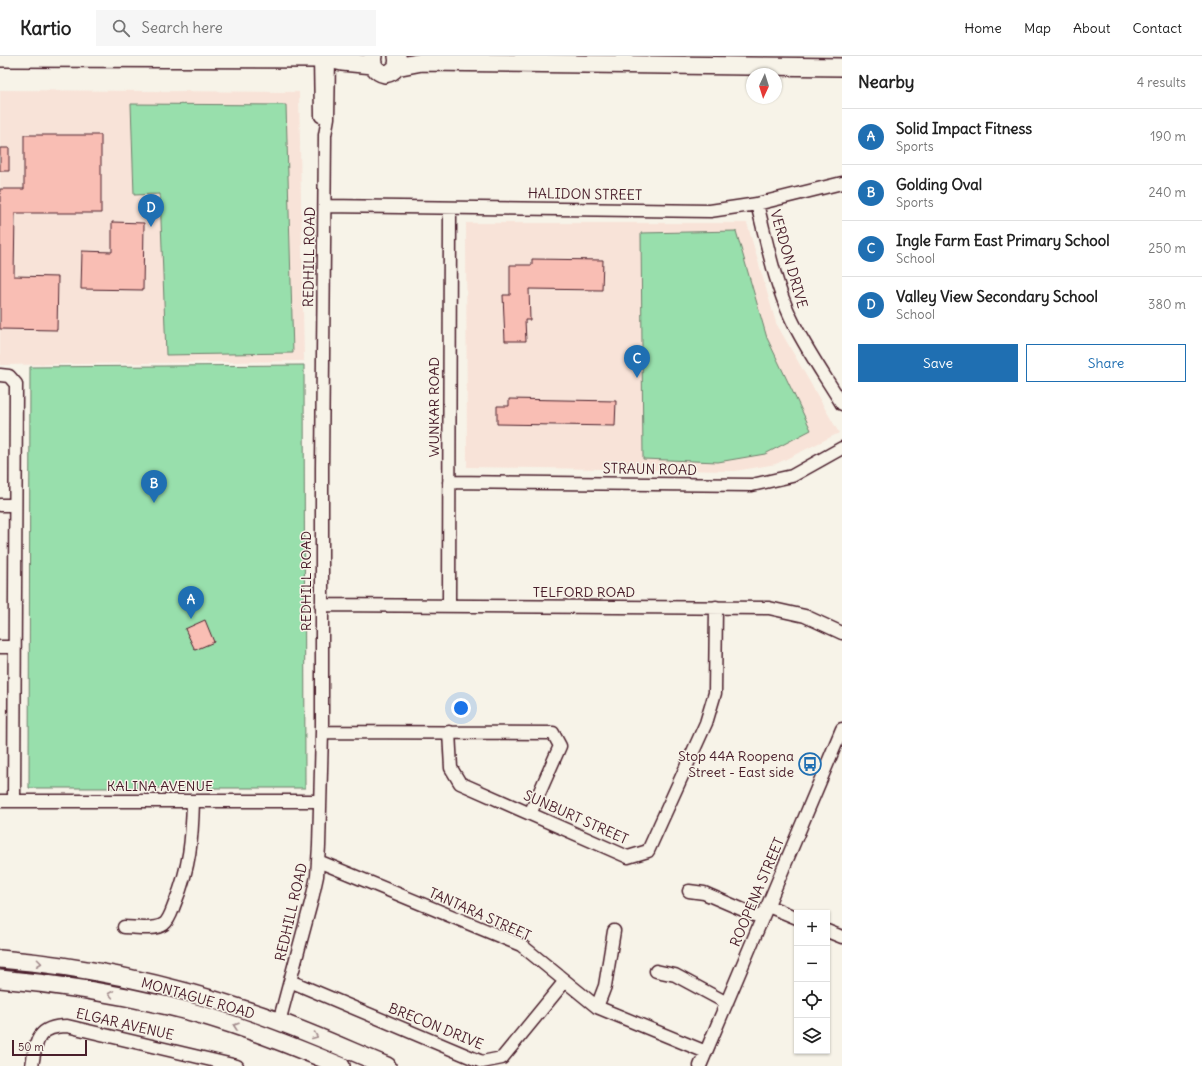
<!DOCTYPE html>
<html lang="en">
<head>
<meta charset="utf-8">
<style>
  body { margin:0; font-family:Delius,sans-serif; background:#f6f6f6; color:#222 }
  .controls { position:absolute; right:12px; bottom:12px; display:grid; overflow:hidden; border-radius:0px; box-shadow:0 1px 3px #0004 }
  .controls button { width:36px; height:36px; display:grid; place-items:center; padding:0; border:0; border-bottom:1px solid #e0e0e0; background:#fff; color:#222; font:20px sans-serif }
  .compass { position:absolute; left:746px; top:12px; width:36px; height:36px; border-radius:50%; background:#fff; box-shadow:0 1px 3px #0004; rotate:184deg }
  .scale { position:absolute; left:12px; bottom:10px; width:75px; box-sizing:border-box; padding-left:4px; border:2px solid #4a1f2b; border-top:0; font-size:11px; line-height:14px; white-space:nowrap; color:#4a1f2b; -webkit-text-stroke:3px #f7f3e8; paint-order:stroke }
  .you { position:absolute; left:461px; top:652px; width:14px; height:14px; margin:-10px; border:3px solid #fff; border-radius:50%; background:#1a73e8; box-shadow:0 0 0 6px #1a73e833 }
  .badge { display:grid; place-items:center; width:26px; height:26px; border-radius:50%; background:#1f6fb2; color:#fff; font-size:13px; font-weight:700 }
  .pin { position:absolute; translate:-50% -33px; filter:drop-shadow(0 1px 2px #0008) }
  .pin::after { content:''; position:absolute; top:21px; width:14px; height:12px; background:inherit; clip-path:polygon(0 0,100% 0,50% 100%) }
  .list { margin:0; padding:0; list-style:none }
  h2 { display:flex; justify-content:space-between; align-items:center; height:52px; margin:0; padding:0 16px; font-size:17px }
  h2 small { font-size:13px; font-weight:400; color:#767676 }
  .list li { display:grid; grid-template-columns:26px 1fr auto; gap:12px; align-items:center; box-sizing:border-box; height:56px; padding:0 16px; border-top:1px solid #e0e0e0 }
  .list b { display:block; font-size:15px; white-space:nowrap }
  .list p { margin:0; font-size:13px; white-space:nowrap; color:#767676 }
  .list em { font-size:13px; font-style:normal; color:#767676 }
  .actions { display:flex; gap:8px; padding:12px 16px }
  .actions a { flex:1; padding:9px 0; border:1px solid #1f6fb2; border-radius:0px; text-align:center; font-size:14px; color:#1f6fb2 }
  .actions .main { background:#1f6fb2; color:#fff }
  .icon { flex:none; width:22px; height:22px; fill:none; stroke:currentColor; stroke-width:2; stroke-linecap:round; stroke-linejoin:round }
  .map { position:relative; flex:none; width:842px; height:1010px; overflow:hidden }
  header { display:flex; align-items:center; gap:24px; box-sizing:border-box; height:56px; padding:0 20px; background:#fff; border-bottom:1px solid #e0e0e0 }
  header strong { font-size:19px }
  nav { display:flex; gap:22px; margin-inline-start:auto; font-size:14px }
  .search { width:280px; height:36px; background:#f6f6f6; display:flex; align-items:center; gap:10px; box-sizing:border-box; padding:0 14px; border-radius:0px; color:#767676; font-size:15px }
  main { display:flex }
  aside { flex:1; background:#fff }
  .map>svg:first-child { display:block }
  .built { fill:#f8e3d8 }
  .green { fill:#98dfac; stroke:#717f6c }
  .building { fill:#f9beb4; stroke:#4a1f2b }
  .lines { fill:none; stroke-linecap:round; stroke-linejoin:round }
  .street-casing { stroke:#4a1f2b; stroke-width:15 }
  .secondary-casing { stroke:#4a1f2b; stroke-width:20 }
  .street { stroke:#f7f3e8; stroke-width:12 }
  .secondary { stroke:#f7f3e8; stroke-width:17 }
  .oneway { stroke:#a0898a }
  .labels { text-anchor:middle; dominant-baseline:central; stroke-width:3; stroke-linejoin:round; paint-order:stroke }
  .street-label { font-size:14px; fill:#4a1f2b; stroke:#f7f3e8 }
  .poi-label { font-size:14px; fill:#4a1f2b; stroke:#f7f3e8; text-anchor:end }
</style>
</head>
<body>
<header>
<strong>Kartio</strong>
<div class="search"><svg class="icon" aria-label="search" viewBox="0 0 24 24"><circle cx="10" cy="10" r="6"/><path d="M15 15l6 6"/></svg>Search here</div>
<nav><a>Home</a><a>Map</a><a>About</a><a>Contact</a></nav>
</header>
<main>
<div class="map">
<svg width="842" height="1010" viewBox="0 0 842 1010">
  <rect width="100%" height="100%" fill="#f7f3e8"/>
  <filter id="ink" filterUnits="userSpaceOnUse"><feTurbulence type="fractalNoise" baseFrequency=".025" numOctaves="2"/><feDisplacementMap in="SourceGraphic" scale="8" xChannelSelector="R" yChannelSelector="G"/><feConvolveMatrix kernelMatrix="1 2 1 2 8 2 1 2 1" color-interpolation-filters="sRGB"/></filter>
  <g filter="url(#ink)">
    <path class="built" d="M0 34 299 36 304 305 0 309Z
      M466 167H747L776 267 839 377 776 408 735 415 467 411Z"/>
    <path class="green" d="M131 48 286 49 293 297 166 299 160 138 134 139Z
      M736 175 767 282 811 374 765 398 718 406 643 403 641 177Z
      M304 309 305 732H29L30 311Z"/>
    <path class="building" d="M24 79H101V157H15L14 220 58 221 57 274 0 273V133H24Z
      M0 92H9V115H0Z
      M112 166 144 167 143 234 81 233 82 195 112 196Z
      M532 203 603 204 602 234 529 233 530 264H525L526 285H505L503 239H510V209H532Z
      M509 343 616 345 615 370 497 368V350H509Z
      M205 564 214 586 195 594 185 573Z"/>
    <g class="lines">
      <g class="street-casing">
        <path id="street" d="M320 3 321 60
          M757 148C767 186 774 226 791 262 805 292 825 320 842 348
          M325 150 710 155 757 148 842 127
          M0 319 9 320 16 328 14 745
          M449 426 752 429 792 420 842 392
          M0 449H15
          M321 549 769 552 805 560 842 577
          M449 550 450 152
          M0 591H14
          M322 676 553 677 560 690 530 758
          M449 676 451 712 460 727 628 801 648 795 706 667 715 637 716 551
          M0 745H320
          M318 805 521 889 597 951 706 996
          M689 835 704 837 762 862
          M768 850 797 862
          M124 871C135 871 154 875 164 868 170 863 172 854 175 847 190 810 192 784 193 745
          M827 875 842 881
          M656 915 675 919 727 947
          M290 925 482 1006 502 1002 565 925
          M597 951 605 930 614 875
          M279 966 312 843 317 820 319 790 322 676V411L325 79 328 62 329 3
          M32 1010C36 985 37 970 67 970L237 1010
          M700 1010 842 673"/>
      </g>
      <g class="secondary-casing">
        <path id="secondary" d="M373 0C371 9 376 16 385 18 395 16 399 10 397 0
          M0 2 329 3 342 6 373 9
          M396 11 422 6 842 11
          M0 903C85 910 168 928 249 955 296 970 341 991 387 1010
          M0 923C57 928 113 937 168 950 228 964 285 987 341 1010"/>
      </g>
      <use href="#street" class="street"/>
      <use href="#secondary" class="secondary"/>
    </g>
    <defs><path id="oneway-chevron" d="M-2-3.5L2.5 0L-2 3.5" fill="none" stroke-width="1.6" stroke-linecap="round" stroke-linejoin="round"/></defs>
    <g class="oneway">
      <use href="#oneway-chevron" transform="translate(39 907) rotate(7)"/>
      <use href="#oneway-chevron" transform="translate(111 938) rotate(-170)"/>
      <use href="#oneway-chevron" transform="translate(236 970) rotate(-162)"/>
      <use href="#oneway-chevron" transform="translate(315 980) rotate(22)"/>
    </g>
  </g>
  <defs>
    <g id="bus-ring" transform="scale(1.15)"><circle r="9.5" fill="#f7f3e8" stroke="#1f6fb2" stroke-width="1.5"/><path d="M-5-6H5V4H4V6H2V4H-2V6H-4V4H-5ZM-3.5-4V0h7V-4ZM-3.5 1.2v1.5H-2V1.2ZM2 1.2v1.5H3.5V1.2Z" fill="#1f6fb2"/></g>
  </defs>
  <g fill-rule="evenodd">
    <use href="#bus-ring" x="810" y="708"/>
  </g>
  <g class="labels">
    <g class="street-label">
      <text transform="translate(585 138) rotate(1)">HALIDON STREET</text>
      <text transform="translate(309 201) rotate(-89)">REDHILL ROAD</text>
      <text transform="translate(789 203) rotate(74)">VERDON DRIVE</text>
      <text transform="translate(434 351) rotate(-90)">WUNKAR ROAD</text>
      <text transform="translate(650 413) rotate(1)">STRAUN ROAD</text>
      <text transform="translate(306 525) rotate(-90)">REDHILL ROAD</text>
      <text x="584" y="536">TELFORD ROAD</text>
      <text x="160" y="730">KALINA AVENUE</text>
      <text transform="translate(576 761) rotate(24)">SUNBURT STREET</text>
      <text transform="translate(757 836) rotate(-67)">ROOPENA STREET</text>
      <text transform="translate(291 856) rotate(-77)">REDHILL ROAD</text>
      <text transform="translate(480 858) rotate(24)">TANTARA STREET</text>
      <text transform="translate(198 942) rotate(16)">MONTAGUE ROAD</text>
      <text transform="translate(125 968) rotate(13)">ELGAR AVENUE</text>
      <text transform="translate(436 970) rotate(22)">BRECON DRIVE</text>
    </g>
    <g class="poi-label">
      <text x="794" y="700">Stop 44A Roopena<tspan x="794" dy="16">Street - East side</tspan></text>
    </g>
  </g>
</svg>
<div class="controls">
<button>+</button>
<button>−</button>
<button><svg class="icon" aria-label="locate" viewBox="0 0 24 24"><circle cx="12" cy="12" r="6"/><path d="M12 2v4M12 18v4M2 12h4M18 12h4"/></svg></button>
<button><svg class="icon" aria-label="layers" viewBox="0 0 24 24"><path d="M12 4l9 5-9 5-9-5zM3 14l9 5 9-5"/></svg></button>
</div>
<svg class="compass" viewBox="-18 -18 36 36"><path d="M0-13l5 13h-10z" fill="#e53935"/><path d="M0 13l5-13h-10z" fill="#767676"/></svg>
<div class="scale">50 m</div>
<div class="you"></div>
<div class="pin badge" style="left:191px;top:563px">A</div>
<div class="pin badge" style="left:154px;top:447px">B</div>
<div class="pin badge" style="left:637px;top:322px">C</div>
<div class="pin badge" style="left:151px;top:171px">D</div>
</div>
<aside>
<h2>Nearby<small>4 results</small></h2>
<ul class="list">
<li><span class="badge">A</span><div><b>Solid Impact Fitness</b><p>Sports</p></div><em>190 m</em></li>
<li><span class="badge">B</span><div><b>Golding Oval</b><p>Sports</p></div><em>240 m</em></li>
<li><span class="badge">C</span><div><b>Ingle Farm East Primary School</b><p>School</p></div><em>250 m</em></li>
<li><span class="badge">D</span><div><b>Valley View Secondary School</b><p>School</p></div><em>380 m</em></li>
</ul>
<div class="actions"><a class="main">Save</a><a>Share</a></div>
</aside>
</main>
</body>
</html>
